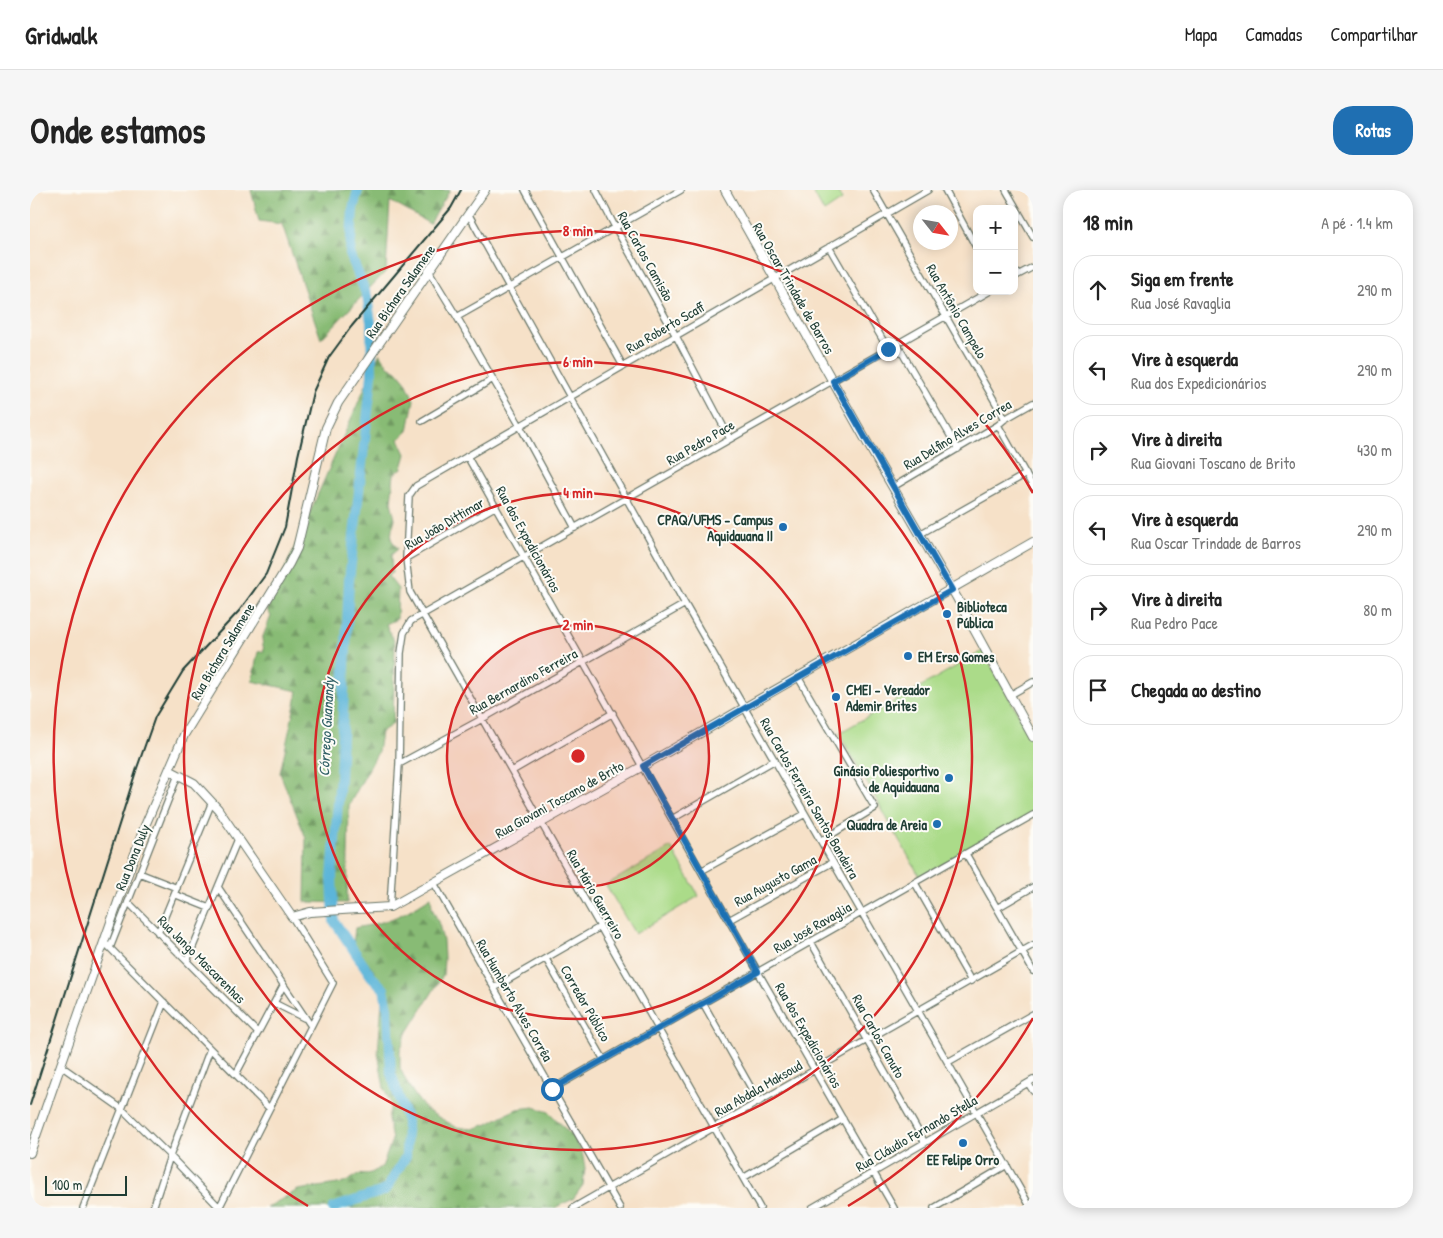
<!DOCTYPE html>
<html lang="pt">
<head>
<meta charset="utf-8">
<style>
  body { margin:0; font-family:"Patrick Hand",sans-serif; background:#f6f6f6; color:#222 }
  .controls { position:absolute; right:15px; top:15px; display:grid; overflow:hidden; border-radius:10px; box-shadow:0 2px 12px #0003 }
  .controls button { width:45px; height:45px; display:grid; place-items:center; padding:0; border:0; border-bottom:1px solid #e0e0e0; background:#fff; color:#222; font:25px sans-serif }
  .compass { position:absolute; left:883px; top:15px; width:45px; height:45px; border-radius:50%; background:#fff; box-shadow:0 2px 12px #0003; rotate:121deg }
  .scale { position:absolute; left:15px; bottom:12px; width:82px; box-sizing:border-box; padding-left:5px; border:2px solid #1f3d34; border-top:0; font-size:14px; line-height:18px; white-space:nowrap; color:#1f3d34; -webkit-text-stroke:4px #fdfcf7; paint-order:stroke }
  .stop { position:absolute; width:15px; height:15px; margin:-11px; border:4px solid #1f6fb2; border-radius:50%; background:#fff }
  .stop.end { background:#1f6fb2; border-color:#fff; box-shadow:0 1px 5px #0008 }
  .list { margin:0; padding:0; list-style:none }
  h2 { display:flex; justify-content:space-between; align-items:center; height:65px; margin:0; padding:0 20px; font-size:21px }
  h2 small { font-size:16px; font-weight:400; color:#767676 }
  .list li { display:grid; grid-template-columns:32px 1fr auto; gap:15px; align-items:center; box-sizing:border-box; height:70px; margin:0 10px 10px; padding:0 10px; border:1px solid #e0e0e0; border-radius:20px }
  .list b { display:block; font-size:19px; white-space:nowrap }
  .list p { margin:0; font-size:16px; white-space:nowrap; color:#767676 }
  .list em { font-size:16px; font-style:normal; color:#767676 }
  .icon { flex:none; width:28px; height:28px; fill:none; stroke:currentColor; stroke-width:2; stroke-linecap:round; stroke-linejoin:round }
  .map { position:relative; flex:none; width:1003px; height:1018px; overflow:hidden; border-radius:20px }
  header { display:flex; align-items:center; gap:30px; box-sizing:border-box; height:70px; padding:0 25px; background:#fff; border-bottom:1px solid #e0e0e0 }
  header strong { font-size:24px }
  nav { display:flex; gap:28px; margin-inline-start:auto; font-size:18px }
  .intro { display:flex; align-items:center; justify-content:space-between; box-sizing:border-box; height:120px; padding:0 30px }
  h1 { margin:0; font-size:35px }
  .button { padding:12px 22px; border-radius:20px; background:#1f6fb2; color:#fff; font-size:18px; font-weight:700 }
  main { display:flex; gap:30px; padding:0 30px }
  aside { flex:1; background:#fff; border-radius:20px; box-shadow:0 2px 12px #0003 }
  .map>svg:first-child { display:block }
  .forest { fill:url(#forest-firs); stroke:#547c54 }
  .pitch { fill:#abdb89; stroke:#658c5e }
  .lines { fill:none; stroke-linecap:round; stroke-linejoin:round }
  .river { stroke:#5cb5d9; stroke-width:10 }
  .minor-casing { stroke:#6a7668; stroke-width:8 }
  .major-casing { stroke:#6a7668; stroke-width:10 }
  .minor { stroke:#fff; stroke-width:5.5 }
  .major { stroke:#fff; stroke-width:8 }
  .rail { stroke:#1f3d34; stroke-width:2 }
  .route { stroke:#1f6fb2; stroke-width:6 }
  .ring { fill:none; stroke:#d62828; stroke-width:2.5 }
  .poi-dot { fill:#1f6fb2; stroke:#fdfcf7; stroke-width:2 }
  .labels { text-anchor:middle; dominant-baseline:central; stroke-width:4; stroke-linejoin:round; paint-order:stroke }
  .street-label { font-size:14px; fill:#1f3d34; stroke:#fdfcf7 }
  .poi-label { font-size:14px; font-weight:bold; fill:#1f3d34; stroke:#fdfcf7; text-anchor:end }
  .water-label { font-size:15px; font-style:italic; fill:#316166; stroke:#fdfcf7 }
  .centre { fill:#d62828; stroke:#fdfcf7; stroke-width:2.5 }
  .ring-label { font-size:15px; text-anchor:middle; font-weight:bold; fill:#d62828; stroke:#fdfcf7; stroke-width:4; stroke-linejoin:round; paint-order:stroke }
</style>
</head>
<body>
<header>
<strong>Gridwalk</strong>
<nav><a>Mapa</a><a>Camadas</a><a>Compartilhar</a></nav>
</header>
<div class="intro"><h1>Onde estamos</h1><a class="button">Rotas</a></div>
<main>
<div class="map">
<svg width="1003" height="1018" viewBox="0 0 1003 1018">
  <defs>
    <pattern id="forest-firs" width="22" height="20" patternUnits="userSpaceOnUse" patternTransform="scale(1.25)"><rect width="22" height="20" fill="#88bb75"/><path d="M5 1l3.5 6h-7zM16 11l3.5 6h-7z" fill="#6f9961"/></pattern>
  </defs>
  <rect width="100%" height="100%" fill="#fdfcf7"/>
  <filter id="ink" filterUnits="userSpaceOnUse"><feTurbulence type="fractalNoise" baseFrequency=".02" numOctaves="2"/><feDisplacementMap in="SourceGraphic" scale="10" xChannelSelector="R" yChannelSelector="G"/><feConvolveMatrix kernelMatrix="1 2 1 2 8 2 1 2 1" color-interpolation-filters="sRGB"/></filter>
  <filter id="wash" filterUnits="userSpaceOnUse"><feTurbulence type="fractalNoise" baseFrequency=".0096" numOctaves="4" result="noise"/><feDisplacementMap in="SourceGraphic" scale="20" xChannelSelector="R" yChannelSelector="G"/><feGaussianBlur stdDeviation="1.12" result="paint"/><feColorMatrix in="noise" values="0 0 0 0 0 0 0 0 0 0 0 0 0 0 0 0 0 1.4 0 .05"/><feComposite in="paint" operator="in"/></filter>
  <g filter="url(#wash)">
    <rect width="100%" height="100%" fill="#f6e1c8"/>
    <path class="forest" d="M221 0H420L400 34 360 11 356 81 291 149 252 34 229 31Z
      M350 163 358 176 367 181 376 192 384 210 378 241 369 249 376 264 372 278 364 284 361 312 365 329 362 339 361 349 368 359 361 365 362 383 358 386 368 399 367 429 356 434 365 453 363 534 351 542 348 562 319 615 317 713 275 712 276 648 250 583 268 501 222 491 228 462 234 461 232 449 241 426 237 420Z
      M401 707 402 718 409 734 413 751 414 768 413 785 376 845 370 861V878L377 893 386 907 396 920 426 937 443 939 458 934 472 926 487 919 504 917 519 922 542 946 552 962 555 978 553 995 543 1009 524 1018H236L268 1000 314 993 328 985 341 983 352 977 362 950 358 929 361 914 354 898 348 862 352 812 350 796 344 781 323 755 325 738C332 736 340 736 348 733 368 728 384 718 401 707Z"/>
    <path class="pitch" d="M782 0H807L812 10 794 22Z
      M953 461 1003 550V625L890 687 809 543Z
      M641 657 669 706 605 744 576 695Z"/>
    <g class="lines">
      <path class="river" d="M303 1018 356 1000 376 966 377 932 361 883 358 818 354 799 341 786 304 731 302 687 310 587 319 391 342 185 341 132 337 106 320 64 323 19 328 0"/>
    </g>
  </g>
  <g filter="url(#ink)">
    <g class="lines">
      <g class="minor-casing">
        <path id="minor" d="M495 0 593 176
          M566 0 585 37 646 146 700 249
          M843 0 975 229
          M915 0 947 59
          M976 0 1003 47
          M439 25 655 414 1001 1018
          M799 57 858 159
          M399 81 427 127
          M984 87 1003 77
          M867 154 928 259
          M392 231 463 189
          M968 235 1003 297
          M437 266 728 782 864 1018
          M863 297 968 235 975 229 1003 213
          M466 316 376 368 380 402 730 1018
          M545 338 490 236 427 127 651 0
          M890 344 996 284
          M376 368 379 306 386 296 898 0
          M768 487 845 618 791 651
          M980 505 1003 492
          M369 574 452 529 655 414
          M482 581 583 523
          M642 629 745 570
          M936 664 1003 781
          M671 681 775 624
          M109 683 147 698
          M404 693 590 1018
          M885 693 941 791
          M188 697 281 836
          M144 704 179 718
          M98 712 228 843
          M360 717 369 574 371 463 374 443 381 431 960 101
          M967 718 1003 697
          M699 730 803 672
          M128 743 182 612
          M74 752 239 918
          M781 752 895 953
          M80 758 148 585
          M516 769 574 870
          M157 771 208 649
          M464 798 570 737
          M244 813 274 828
          M673 813 729 912
          M918 872 1003 824
          M31 876 92 919 140 966 189 1017V1018
          M206 884 253 796
          M998 893 1003 901
          M522 899 1003 625
          M713 988 813 929
          M53 1018 134 812
          M123 1018 140 966 180 859
          M189 1018 303 793 262 727
          M543 1018 1003 755
          M782 1018 1003 890
          M904 1018 977 975"/>
      </g>
      <g class="major-casing">
        <path id="major" d="M695 0 847 270 927 408 1003 547
          M139 580 164 593 188 619 262 727 280 722 360 717 613 576 1003 352
          M0 963 114 638 154 545 259 374 267 358 296 238 308 213 455 0"/>
      </g>
      <use href="#minor" class="minor"/>
      <use href="#major" class="major"/>
      <path class="rail" d="M0 915 107 578 125 527 153 481 209 421 236 384 255 337 268 266 283 202 299 167 321 137 421 18 431 0"/>
    </g>
  </g>
  <g class="lines" filter="url(#ink)">
    <path class="route" d="M522 899 728 782 613 576 922 400 803 191 858 159"/>
  </g>
  <circle cx="548" cy="566" r="131" fill="#d62828" fill-opacity=".12"/>
  <g class="ring">
    <circle cx="548" cy="566" r="131"/>
    <circle cx="548" cy="566" r="263"/>
    <circle cx="548" cy="566" r="394"/>
    <path d="M1003 828A525 525 0 0 1 818 1016M278 1016A525 525 0 1 1 1003 303"/>
  </g>
  <g class="poi-dot">
    <circle cx="753" cy="337" r="5"/>
    <circle cx="917" cy="424" r="5"/>
    <circle cx="878" cy="466" r="5"/>
    <circle cx="806" cy="507" r="5"/>
    <circle cx="919" cy="588" r="5"/>
    <circle cx="907" cy="634" r="5"/>
    <circle cx="933" cy="953" r="5"/>
  </g>
  <g class="labels">
    <g class="street-label">
      <text transform="translate(616 66) rotate(61)">Rua Carlos Camisão</text>
      <text transform="translate(764 98) rotate(60)">Rua Oscar Trindade de Barros</text>
      <text transform="translate(370 101) rotate(-55)">Rua Bichara Salamene</text>
      <text transform="translate(927 121) rotate(60)">Rua Antônio Campelo</text>
      <text transform="translate(635 137) rotate(-30)">Rua Roberto Scaff</text>
      <text transform="translate(927 244) rotate(-31)">Rua Delfino Alves Correa</text>
      <text transform="translate(670 252) rotate(-30)">Rua Pedro Pace</text>
      <text transform="translate(414 333) rotate(-30)">Rua João Dittimar</text>
      <text transform="translate(499 349) rotate(61)">Rua dos Expedicionários</text>
      <text transform="translate(192 461) rotate(-59)">Rua Bichara Salamene</text>
      <text transform="translate(493 491) rotate(-29)">Rua Bernardino Ferreira</text>
      <text transform="translate(780 608) rotate(60)">Rua Carlos Ferreira Santos Bandeira</text>
      <text transform="translate(529 609) rotate(-29)">Rua Giovani Toscano de Brito</text>
      <text transform="translate(102 667) rotate(-68)">Rua Dona Duly</text>
      <text transform="translate(745 690) rotate(-29)">Rua Augusto Gama</text>
      <text transform="translate(566 704) rotate(60)">Rua Mário Guerreiro</text>
      <text transform="translate(782 737) rotate(-30)">Rua José Ravaglia</text>
      <text transform="translate(172 769) rotate(45)">Rua Jango Mascarenhas</text>
      <text transform="translate(485 810) rotate(60)">Rua Humberto Alves Corrêa</text>
      <text transform="translate(556 813) rotate(60)">Corredor Público</text>
      <text transform="translate(779 845) rotate(60)">Rua dos Expedicionários</text>
      <text transform="translate(849 846) rotate(61)">Rua Carlos Canuto</text>
      <text transform="translate(728 898) rotate(-30)">Rua Abdala Maksoud</text>
      <text transform="translate(886 943) rotate(-30)">Rua Cláudio Fernando Stella</text>
    </g>
    <g class="poi-label">
      <text x="743" y="329">CPAQ/UFMS - Campus<tspan x="743" dy="16">Aquidauana II</tspan></text>
      <text x="927" y="416" text-anchor="start">Biblioteca<tspan x="927" dy="16">Pública</tspan></text>
      <text x="888" y="466" text-anchor="start">EM Erso Gomes</text>
      <text x="816" y="499" text-anchor="start">CMEI - Vereador<tspan x="816" dy="16">Ademir Brites</tspan></text>
      <text x="909" y="580">Ginásio Poliesportivo<tspan x="909" dy="16">de Aquidauana</tspan></text>
      <text x="897" y="634">Quadra de Areia</text>
      <text x="933" y="969" text-anchor="middle">EE Felipe Orro</text>
    </g>
    <g class="water-label">
      <text transform="translate(296 537) rotate(-87)">Córrego Guanandy</text>
    </g>
  </g>
  <circle cx="548" cy="566" r="8" class="centre"/>
  <g class="ring-label">
    <text x="548" y="46">8 min</text>
    <text x="548" y="177">6 min</text>
    <text x="548" y="308">4 min</text>
    <text x="548" y="440">2 min</text>
  </g>
</svg>
<div class="controls">
<button>+</button>
<button>−</button>
</div>
<svg class="compass" viewBox="-18 -18 36 36"><path d="M0-13l5 13h-10z" fill="#e53935"/><path d="M0 13l5-13h-10z" fill="#767676"/></svg>
<div class="scale">100 m</div>
<div class="stop" style="left:522px;top:899px"></div>
<div class="stop end" style="left:858px;top:159px"></div>
</div>
<aside>
<h2>18 min<small>A pé · 1.4 km</small></h2>
<ul class="list">
<li><svg class="icon" aria-label="ahead" viewBox="0 0 24 24"><path d="M12 20V5M6 11l6-6 6 6"/></svg><div><b>Siga em frente</b><p>Rua José Ravaglia</p></div><em>290 m</em></li>
<li><svg class="icon" aria-label="left" viewBox="0 0 24 24"><path d="M17 20v-9H6M10 6l-5 5 5 5"/></svg><div><b>Vire à esquerda</b><p>Rua dos Expedicionários</p></div><em>290 m</em></li>
<li><svg class="icon" aria-label="right" viewBox="0 0 24 24"><path d="M7 20v-9h11M14 6l5 5-5 5"/></svg><div><b>Vire à direita</b><p>Rua Giovani Toscano de Brito</p></div><em>430 m</em></li>
<li><svg class="icon" aria-label="left" viewBox="0 0 24 24"><path d="M17 20v-9H6M10 6l-5 5 5 5"/></svg><div><b>Vire à esquerda</b><p>Rua Oscar Trindade de Barros</p></div><em>290 m</em></li>
<li><svg class="icon" aria-label="right" viewBox="0 0 24 24"><path d="M7 20v-9h11M14 6l5 5-5 5"/></svg><div><b>Vire à direita</b><p>Rua Pedro Pace</p></div><em>80 m</em></li>
<li><svg class="icon" aria-label="arrive" viewBox="0 0 24 24"><path d="M6 21V4h12l-3 4 3 4H6"/></svg><div><b>Chegada ao destino</b></div></li>
</ul>
</aside>
</main>
</body>
</html>
